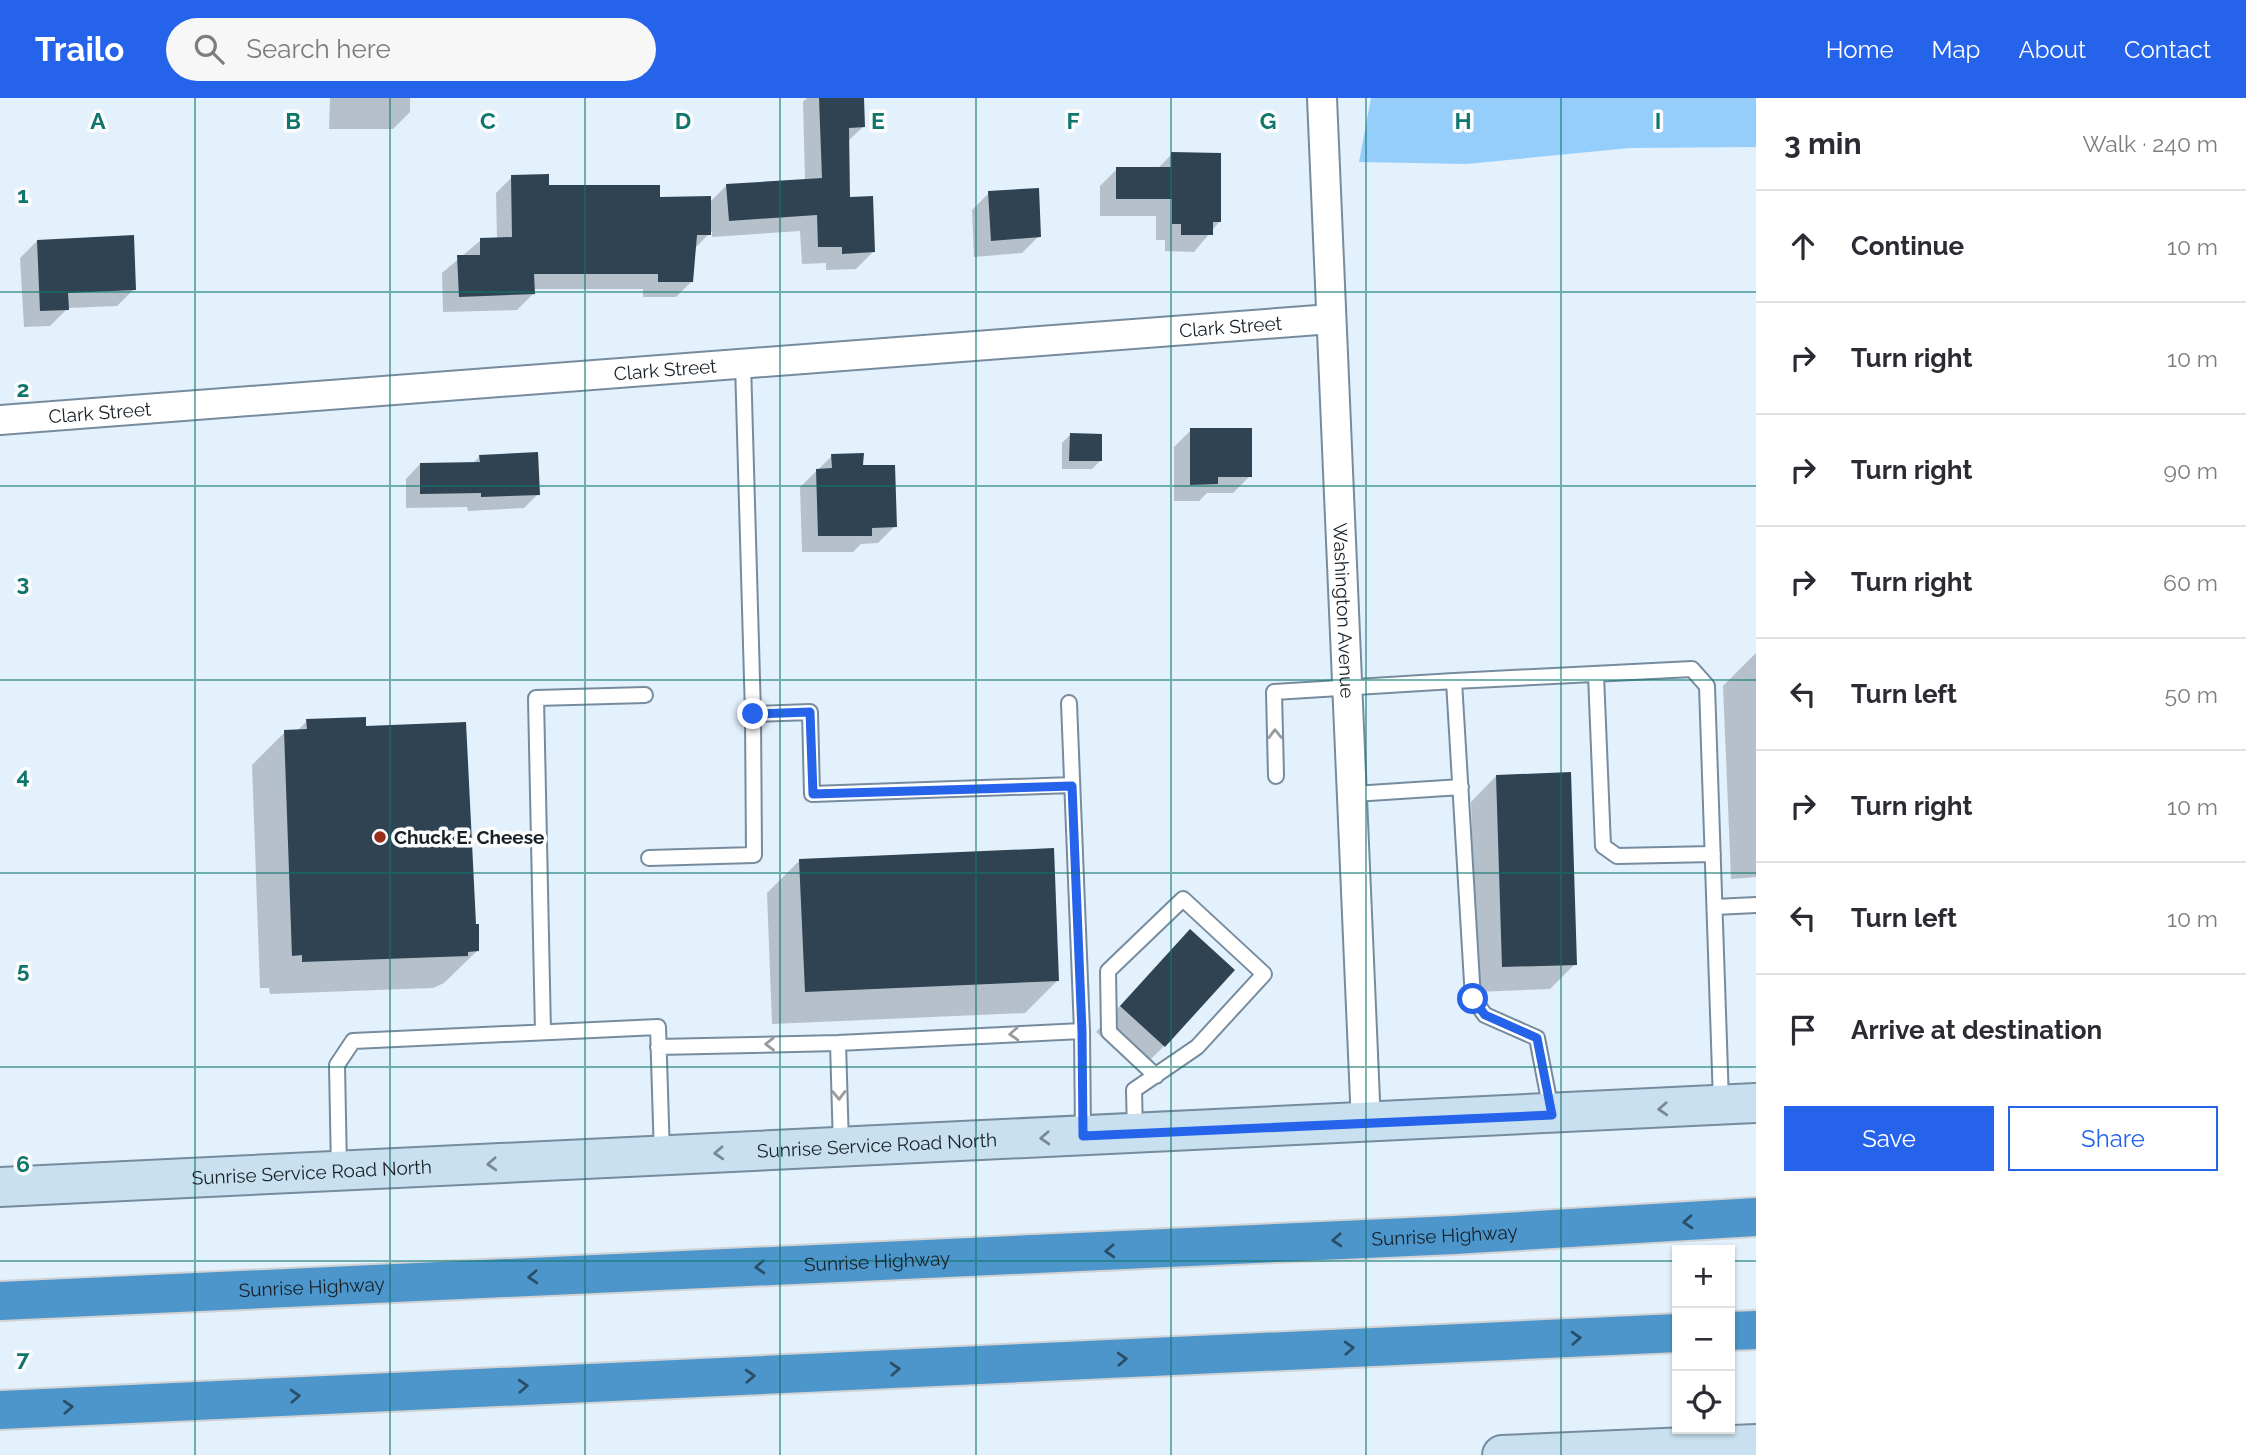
<!DOCTYPE html>
<html lang="en">
<head>
<meta charset="utf-8">
<style>
  body { margin:0; font-family:Raleway,sans-serif; background:#f7f7f7; color:#2b2b33 }
  .controls { position:absolute; right:21px; bottom:21px; display:grid; overflow:hidden; border-radius:0px; box-shadow:0 2px 5px #0004 }
  .controls button { width:63px; height:63px; display:grid; place-items:center; padding:0; border:0; border-bottom:2px solid #e1e1e2; background:#fff; color:#2b2b33; font:35px sans-serif }
  .stop { position:absolute; width:21px; height:21px; margin:-16px; border:5px solid #2563eb; border-radius:50%; background:#fff }
  .stop.end { background:#2563eb; border-color:#fff; box-shadow:0 2px 7px #0008 }
  .list { margin:0; padding:0; list-style:none }
  h2 { display:flex; justify-content:space-between; align-items:center; height:91px; margin:0; padding:0 28px; font-size:30px }
  h2 small { font-size:23px; font-weight:400; color:#7c7c81 }
  .list li { display:grid; grid-template-columns:46px 1fr auto; gap:21px; align-items:center; box-sizing:border-box; height:112px; padding:0 28px; border-top:2px solid #e1e1e2 }
  .list b { display:block; font-size:26px; white-space:nowrap }
  .list em { font-size:23px; font-style:normal; color:#7c7c81 }
  .actions { display:flex; gap:14px; padding:21px 28px }
  .actions a { flex:1; padding:16px 0; border:2px solid #2563eb; border-radius:0px; text-align:center; font-size:24px; color:#2563eb }
  .actions .main { background:#2563eb; color:#fff }
  .icon { flex:none; width:38px; height:38px; fill:none; stroke:currentColor; stroke-width:2; stroke-linecap:round; stroke-linejoin:round }
  .map { position:relative; flex:none; width:1756px; height:1357px; overflow:hidden }
  header { display:flex; align-items:center; gap:42px; box-sizing:border-box; height:98px; padding:0 35px; background:#2563eb; color:#fff }
  header strong { font-size:33px }
  nav { display:flex; gap:38px; margin-inline-start:auto; font-size:24px }
  .search { width:490px; height:63px; background:#f7f7f7; display:flex; align-items:center; gap:18px; box-sizing:border-box; padding:0 24px; border-radius:38px; color:#7c7c81; font-size:26px }
  main { display:flex }
  aside { flex:1; background:#fff }
  .map>svg:first-child { display:block }
  .green { fill:#95cefb }
  .shadow { fill:#0003 }
  .building { fill:#2f4353 }
  .lines { fill:none; stroke-linecap:round; stroke-linejoin:round }
  .lane-casing { stroke:#768c9e; stroke-width:18 }
  .street-casing { stroke:#768c9e; stroke-width:32 }
  .secondary-casing { stroke:#768c9e; stroke-width:42 }
  .highway-casing { stroke:#d1d2d4; stroke-width:42 }
  .lane { stroke:#fff; stroke-width:14 }
  .street { stroke:#fff; stroke-width:28 }
  .secondary { stroke:#c9e0f0; stroke-width:38 }
  .highway { stroke:#4c96cc; stroke-width:38 }
  .oneway { stroke:#979b9e }
  .oneway2 { stroke:#798a96 }
  .oneway3 { stroke:#2c4f69 }
  .route { stroke:#2563eb; stroke-width:9 }
  .grid { fill:none; stroke:#0f766e; stroke-width:2; stroke-opacity:0.55 }
  .poi-dot { fill:#982f1b; stroke:#fcfcfc; stroke-width:2.5 }
  .labels { text-anchor:middle; dominant-baseline:central; stroke-width:7; stroke-linejoin:round; paint-order:stroke }
  .street-label { font-size:19px; fill:#172027; stroke:#fcfcfc }
  .poi-label { font-size:19px; font-weight:bold; fill:#172027; stroke:#fcfcfc; text-anchor:start }
  .grid-label { font-size:23px; text-anchor:middle; font-weight:bold; fill:#0f766e; stroke:#fcfcfc; stroke-width:7; stroke-linejoin:round; paint-order:stroke }
</style>
</head>
<body>
<header>
<strong>Trailo</strong>
<div class="search"><svg class="icon" aria-label="search" viewBox="0 0 24 24"><circle cx="10" cy="10" r="6"/><path d="M15 15l6 6"/></svg>Search here</div>
<nav><a>Home</a><a>Map</a><a>About</a><a>Contact</a></nav>
</header>
<main>
<div class="map">
<svg width="1756" height="1357" viewBox="0 0 1756 1357">
  <rect width="100%" height="100%" fill="#e3f1fd"/>
  <path class="green" d="M1371 0H1756V49L1630 50 1466 66 1359 64Z"/>
  <path class="shadow" d="M330 0H410V14L393 31H329Z
    M807 0H862L863 29 847 44 849 101 873 154 856 171 826 172V165L802 166 800 133 712 139V133L694 151 692 183 676 199H643V191H533V196L517 212 443 214 442 175 481 142 497 141 496 95 512 79 547 89 709 105 727 87 805 82 803 4Z
    M1172 56 1220 123 1194 154 1165 153V142H1156V118H1100V88L1117 71H1157Z
    M989 95 1039 138 1022 155 974 159 972 112Z
    M37 143 134 191 117 208 68 210 50 228 24 229 20 160Z
    M1191 332 1250 378 1233 395H1207L1199 403H1174V349Z
    M1070 337 1100 363 1092 371H1062V345Z
    M480 358 538 396 524 410 468 413 467 409 406 410V381L420 366 473 365Z
    M832 358 862 369 895 428 878 445 861 446 853 454H802L800 389Z
    M1756 555V779L1731 781 1723 588Z
    M307 623 477 853 444 885 433 890 270 896 269 890H260L252 667 285 634 297 633Z
    M1496 678 1575 866 1550 891 1477 894 1471 704Z
    M800 762 1058 882 1025 915 772 926 767 795Z
    M1165 859 1164 948 1139 973 1096 934Z"/>
  <path class="building" d="M819 0H864L865 29 849 30 850 99 873 98 875 154 842 156V149H818L817 117 729 123 726 86 822 80Z
    M1171 54 1221 55V124H1213V137H1181V126H1172V101H1116V69H1171Z
    M549 76V87H660V99L711 98V137H697L693 184H658V176H534L535 196 459 199 457 157H480V140L512 139 511 77Z
    M1039 90 1041 139 991 143 988 93Z
    M134 137 136 192 68 195 69 212 40 213 37 142Z
    M1190 330H1252V379H1218V386L1190 387Z
    M1070 335 1102 336V363H1069Z
    M538 354 540 397 481 399V395L420 396V365L480 364 479 357Z
    M864 355 863 367H895L897 429 872 430V438H818L816 371 832 370 831 356Z
    M366 619V628L466 624 476 826H479V853L468 854V858L302 864V857L292 858 284 632 307 631 306 621Z
    M1571 674 1577 867 1502 869 1496 677Z
    M1054 750 1059 883 805 894 799 761Z
    M1190 831 1235 872 1165 949 1120 908Z"/>
  <g class="lines">
    <g class="lane-casing">
      <path id="lane" d="M743 265 753 616 810 614 812 696 1072 687
        M1596 577 1603 748 1617 758 1713 756
        M1069 605 1082 933 1083 1037
        M1276 678 1274 594 1454 583
        M1354 696 1461 689
        M649 760 754 757 753 616
        M1715 809 1756 807
        M543 934 536 600 645 597
        M838 945 841 1048
        M658 949 838 945 1082 933
        M1551 1012 1537 940 1485 917 1473 901 1454 583 1692 571 1707 588 1721 1004
        M1135 1035 1134 992 1197 949 1264 876 1183 801 1108 873 1109 934 1156 978
        M339 1072 337 967 353 943 658 929 662 1058"/>
    </g>
    <g class="street-casing">
      <g id="street">
        <path id="s1" d="M1322 0 1366 1026"/>
        <path id="s2" d="M0 322 1331 221"/>
      </g>
    </g>
    <g class="secondary-casing">
      <g id="secondary">
        <path id="s3" d="M0 1089 1756 1005"/>
        <path d="M1502 1357 1756 1346"/>
      </g>
    </g>
    <g class="highway-casing">
      <g id="highway">
        <path id="s4" d="M0 1203 1454 1137 1756 1119"/>
        <path d="M1730 1233 1756 1232"/>
        <path d="M0 1312 1677 1235"/>
      </g>
    </g>
    <use href="#lane" class="lane"/>
    <use href="#street" class="street"/>
    <use href="#secondary" class="secondary"/>
    <use href="#highway" class="highway"/>
  </g>
  <defs><path id="oneway-chevron" d="M-2-3.5L2.5 0L-2 3.5" fill="none" stroke-width="1.6" stroke-linecap="round" stroke-linejoin="round" transform="scale(1.75)"/></defs>
  <g class="oneway">
    <use href="#oneway-chevron" transform="translate(1275 636) rotate(-91)"/>
    <use href="#oneway-chevron" transform="translate(1014 936) rotate(177)"/>
    <use href="#oneway-chevron" transform="translate(770 946) rotate(179)"/>
    <use href="#oneway-chevron" transform="translate(839 997) rotate(89)"/>
  </g>
  <g class="oneway2">
    <use href="#oneway-chevron" transform="translate(1663 1011) rotate(177)"/>
    <use href="#oneway-chevron" transform="translate(1045 1040) rotate(177)"/>
    <use href="#oneway-chevron" transform="translate(719 1055) rotate(177)"/>
    <use href="#oneway-chevron" transform="translate(492 1066) rotate(177)"/>
  </g>
  <g class="oneway3">
    <use href="#oneway-chevron" transform="translate(1688 1124) rotate(176)"/>
    <use href="#oneway-chevron" transform="translate(1337 1142) rotate(177)"/>
    <use href="#oneway-chevron" transform="translate(1110 1153) rotate(177)"/>
    <use href="#oneway-chevron" transform="translate(760 1169) rotate(177)"/>
    <use href="#oneway-chevron" transform="translate(533 1179) rotate(177)"/>
    <use href="#oneway-chevron" transform="translate(1576 1240) rotate(-3)"/>
    <use href="#oneway-chevron" transform="translate(1349 1250) rotate(-3)"/>
    <use href="#oneway-chevron" transform="translate(1122 1261) rotate(-3)"/>
    <use href="#oneway-chevron" transform="translate(895 1271) rotate(-3)"/>
    <use href="#oneway-chevron" transform="translate(750 1278) rotate(-3)"/>
    <use href="#oneway-chevron" transform="translate(523 1288) rotate(-3)"/>
    <use href="#oneway-chevron" transform="translate(295 1298) rotate(-3)"/>
    <use href="#oneway-chevron" transform="translate(68 1309) rotate(-3)"/>
  </g>
  <g class="lines">
    <path class="route" d="M753 616 810 614 813 696 1072 688 1082 933 1083 1038 1552 1017 1537 940 1485 917 1473 901"/>
  </g>
  <path class="grid" d="M195 0V1357M390 0V1357M585 0V1357M780 0V1357M976 0V1357M1171 0V1357M1366 0V1357M1561 0V1357M0 194H1756M0 388H1756M0 582H1756M0 775H1756M0 969H1756M0 1163H1677M1730 1163H1756"/>
  <circle class="poi-dot" cx="380" cy="739" r="7"/>
  <g class="labels">
    <g class="street-label">
      <text stroke="none"><textPath href="#s2" startOffset="1234">Clark Street</textPath></text>
      <text stroke="none"><textPath href="#s2" startOffset="667">Clark Street</textPath></text>
      <text stroke="none"><textPath href="#s2" startOffset="100">Clark Street</textPath></text>
      <text stroke="none"><textPath href="#s1" startOffset="513">Washington Avenue</textPath></text>
      <text stroke="none"><textPath href="#s3" startOffset="878">Sunrise Service Road North</textPath></text>
      <text stroke="none"><textPath href="#s3" startOffset="312">Sunrise Service Road North</textPath></text>
      <text stroke="none"><textPath href="#s4" startOffset="1446">Sunrise Highway</textPath></text>
      <text stroke="none"><textPath href="#s4" startOffset="878">Sunrise Highway</textPath></text>
      <text stroke="none"><textPath href="#s4" startOffset="312">Sunrise Highway</textPath></text>
    </g>
    <g class="poi-label">
      <text x="394" y="739">Chuck E. Cheese</text>
    </g>
  </g>
  <g class="grid-label">
    <text x="98" y="31">A</text>
    <text x="293" y="31">B</text>
    <text x="488" y="31">C</text>
    <text x="683" y="31">D</text>
    <text x="878" y="31">E</text>
    <text x="1073" y="31">F</text>
    <text x="1268" y="31">G</text>
    <text x="1463" y="31">H</text>
    <text x="1658" y="31">I</text>
    <text x="23" y="105">1</text>
    <text x="23" y="299">2</text>
    <text x="23" y="493">3</text>
    <text x="23" y="686">4</text>
    <text x="23" y="880">5</text>
    <text x="23" y="1074">6</text>
    <text x="23" y="1268">7</text>
  </g>
</svg>
<div class="controls">
<button>+</button>
<button>−</button>
<button><svg class="icon" aria-label="locate" viewBox="0 0 24 24"><circle cx="12" cy="12" r="6"/><path d="M12 2v4M12 18v4M2 12h4M18 12h4"/></svg></button>
</div>
<div class="stop" style="left:1473px;top:901px"></div>
<div class="stop end" style="left:753px;top:616px"></div>
</div>
<aside>
<h2>3 min<small>Walk · 240 m</small></h2>
<ul class="list">
<li><svg class="icon" aria-label="ahead" viewBox="0 0 24 24"><path d="M12 20V5M6 11l6-6 6 6"/></svg><div><b>Continue</b></div><em>10 m</em></li>
<li><svg class="icon" aria-label="right" viewBox="0 0 24 24"><path d="M7 20v-9h11M14 6l5 5-5 5"/></svg><div><b>Turn right</b></div><em>10 m</em></li>
<li><svg class="icon" aria-label="right" viewBox="0 0 24 24"><path d="M7 20v-9h11M14 6l5 5-5 5"/></svg><div><b>Turn right</b></div><em>90 m</em></li>
<li><svg class="icon" aria-label="right" viewBox="0 0 24 24"><path d="M7 20v-9h11M14 6l5 5-5 5"/></svg><div><b>Turn right</b></div><em>60 m</em></li>
<li><svg class="icon" aria-label="left" viewBox="0 0 24 24"><path d="M17 20v-9H6M10 6l-5 5 5 5"/></svg><div><b>Turn left</b></div><em>50 m</em></li>
<li><svg class="icon" aria-label="right" viewBox="0 0 24 24"><path d="M7 20v-9h11M14 6l5 5-5 5"/></svg><div><b>Turn right</b></div><em>10 m</em></li>
<li><svg class="icon" aria-label="left" viewBox="0 0 24 24"><path d="M17 20v-9H6M10 6l-5 5 5 5"/></svg><div><b>Turn left</b></div><em>10 m</em></li>
<li><svg class="icon" aria-label="arrive" viewBox="0 0 24 24"><path d="M6 21V4h12l-3 4 3 4H6"/></svg><div><b>Arrive at destination</b></div></li>
</ul>
<div class="actions"><a class="main">Save</a><a>Share</a></div>
</aside>
</main>
</body>
</html>
